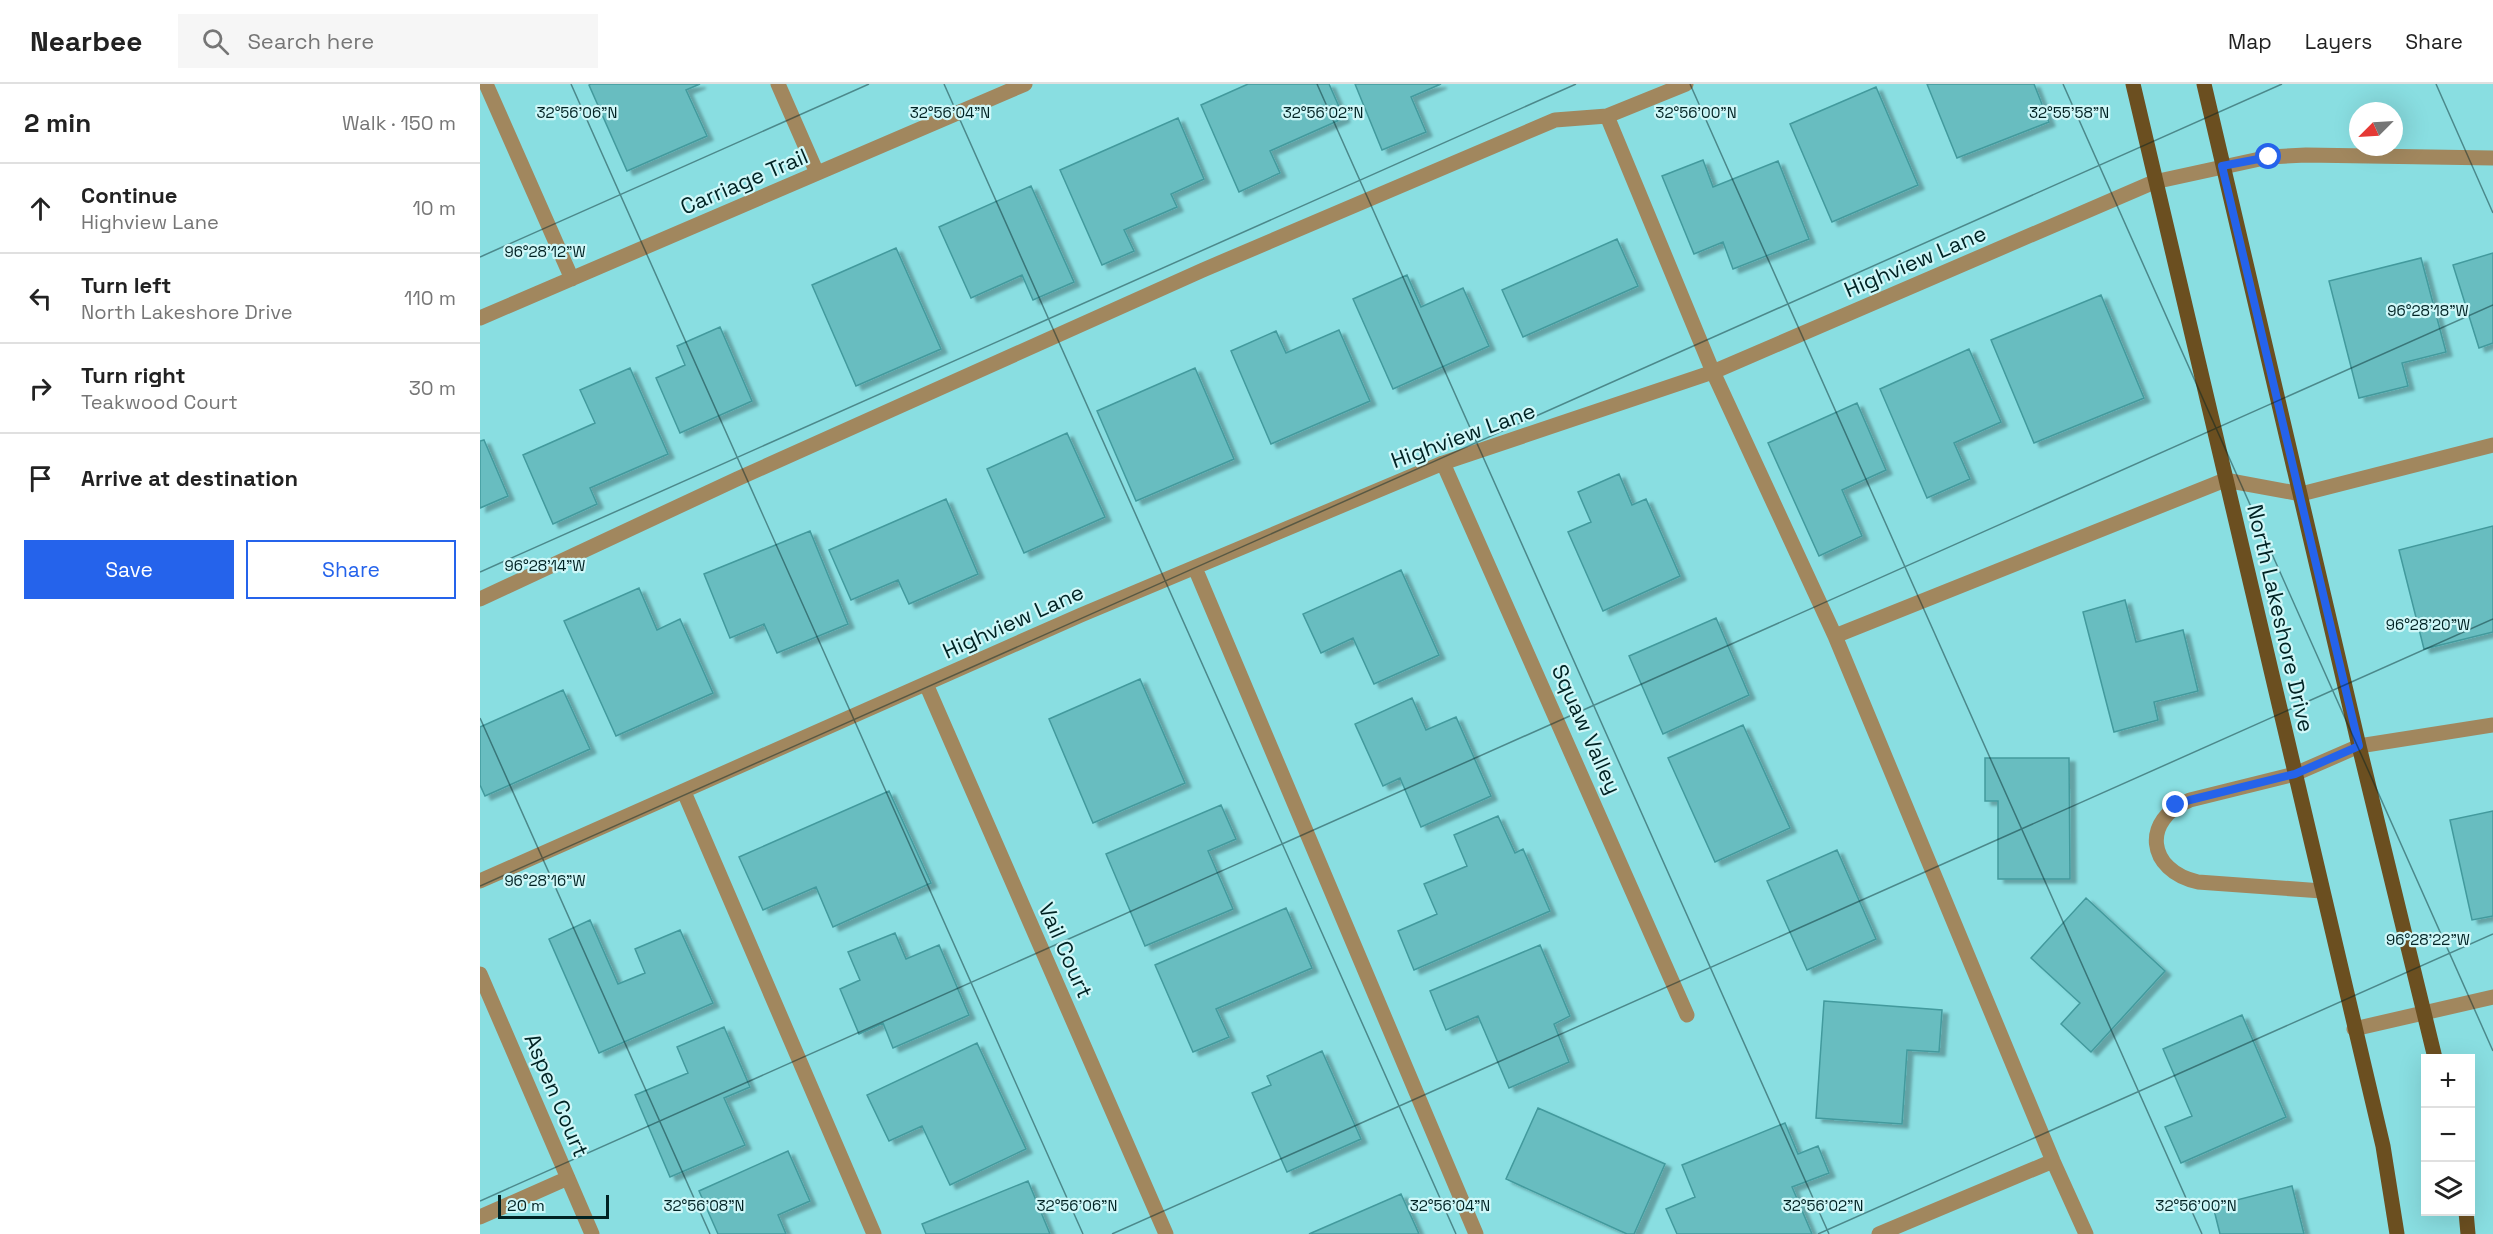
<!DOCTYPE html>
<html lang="en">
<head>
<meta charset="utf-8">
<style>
  body { margin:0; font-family:"Space Grotesk",sans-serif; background:#f6f6f6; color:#222 }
  .controls { position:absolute; right:18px; bottom:18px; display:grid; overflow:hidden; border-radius:0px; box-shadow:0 6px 24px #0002 }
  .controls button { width:54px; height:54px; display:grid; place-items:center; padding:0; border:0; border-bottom:2px solid #e0e0e0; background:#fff; color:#222; font:30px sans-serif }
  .compass { position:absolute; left:1869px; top:18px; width:54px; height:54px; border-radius:50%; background:#fff; box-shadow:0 6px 24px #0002; rotate:246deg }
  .scale { position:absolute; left:18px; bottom:15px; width:111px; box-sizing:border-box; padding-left:6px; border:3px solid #002223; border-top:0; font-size:16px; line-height:21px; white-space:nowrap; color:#002223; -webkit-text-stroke:4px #cff7f8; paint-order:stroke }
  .stop { position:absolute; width:18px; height:18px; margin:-14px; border:4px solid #2563eb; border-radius:50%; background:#fff }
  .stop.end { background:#2563eb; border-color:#fff; box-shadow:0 2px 6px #0008 }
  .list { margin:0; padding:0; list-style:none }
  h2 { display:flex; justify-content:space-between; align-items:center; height:78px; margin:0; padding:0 24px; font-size:26px }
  h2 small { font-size:20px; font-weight:400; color:#767676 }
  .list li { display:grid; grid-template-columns:39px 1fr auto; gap:18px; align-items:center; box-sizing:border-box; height:90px; padding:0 24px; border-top:2px solid #e0e0e0 }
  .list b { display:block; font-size:22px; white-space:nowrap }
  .list p { margin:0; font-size:20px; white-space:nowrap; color:#767676 }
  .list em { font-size:20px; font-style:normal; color:#767676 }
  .actions { display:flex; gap:12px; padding:18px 24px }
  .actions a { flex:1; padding:14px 0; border:2px solid #2563eb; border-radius:0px; text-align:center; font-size:21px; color:#2563eb }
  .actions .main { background:#2563eb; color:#fff }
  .icon { flex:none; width:33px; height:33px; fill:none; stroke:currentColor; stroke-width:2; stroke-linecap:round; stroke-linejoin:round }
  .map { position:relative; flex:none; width:2013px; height:1150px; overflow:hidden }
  header { display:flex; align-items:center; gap:36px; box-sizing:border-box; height:84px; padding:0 30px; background:#fff; border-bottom:2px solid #e0e0e0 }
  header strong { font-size:28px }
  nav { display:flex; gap:33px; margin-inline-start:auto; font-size:21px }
  .search { width:420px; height:54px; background:#f6f6f6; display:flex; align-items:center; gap:15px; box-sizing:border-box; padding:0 21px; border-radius:0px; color:#767676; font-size:22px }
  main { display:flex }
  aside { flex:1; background:#fff }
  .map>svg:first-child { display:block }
  .building { fill:#68bdc0; stroke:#439a9d; stroke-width:1.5; filter:url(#shadow) }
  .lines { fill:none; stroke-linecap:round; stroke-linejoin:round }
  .minor { stroke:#a1875e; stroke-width:15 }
  .major { stroke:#6b4f20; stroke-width:15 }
  .route { stroke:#2563eb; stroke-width:8 }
  .ticks { fill:none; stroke:#002223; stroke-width:1.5; stroke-opacity:0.45 }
  .labels { text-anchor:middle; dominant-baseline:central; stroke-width:4.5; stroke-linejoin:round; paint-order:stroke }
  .street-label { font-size:22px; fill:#002223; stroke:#cff7f8 }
  .ticks-label { font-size:15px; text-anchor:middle; fill:#002223; stroke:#cff7f8; stroke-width:4.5; stroke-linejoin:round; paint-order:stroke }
</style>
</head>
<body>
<header>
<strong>Nearbee</strong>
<div class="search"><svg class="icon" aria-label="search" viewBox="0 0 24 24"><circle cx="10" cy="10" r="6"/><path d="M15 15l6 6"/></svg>Search here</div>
<nav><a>Map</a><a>Layers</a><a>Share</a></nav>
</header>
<main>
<aside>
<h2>2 min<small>Walk · 150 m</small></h2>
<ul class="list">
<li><svg class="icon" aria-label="ahead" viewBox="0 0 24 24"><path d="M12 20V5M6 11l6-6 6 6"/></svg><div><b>Continue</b><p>Highview Lane</p></div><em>10 m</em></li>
<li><svg class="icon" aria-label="left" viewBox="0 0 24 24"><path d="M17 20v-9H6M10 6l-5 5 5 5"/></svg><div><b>Turn left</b><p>North Lakeshore Drive</p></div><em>110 m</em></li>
<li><svg class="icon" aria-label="right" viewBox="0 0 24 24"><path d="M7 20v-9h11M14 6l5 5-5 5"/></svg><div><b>Turn right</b><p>Teakwood Court</p></div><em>30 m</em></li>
<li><svg class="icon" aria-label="arrive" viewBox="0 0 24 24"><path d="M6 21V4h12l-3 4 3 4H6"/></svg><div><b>Arrive at destination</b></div></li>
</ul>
<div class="actions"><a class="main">Save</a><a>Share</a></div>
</aside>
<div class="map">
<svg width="2013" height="1150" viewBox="0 0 2013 1150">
  <defs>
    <filter id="shadow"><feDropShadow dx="6" dy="4" stdDeviation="1.5" flood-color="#0004"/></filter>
  </defs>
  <rect width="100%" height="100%" fill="#89dee1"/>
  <path class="building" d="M111 0H220L206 6 227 52 147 87 109 1Z
    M768 0H849L864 34 790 67 800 89 759 108 721 21Z
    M875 0H961L931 13 946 48 902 66Z
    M1447 0H1554L1569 38 1477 74Z
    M1396 3 1438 101 1352 138 1310 40Z
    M698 34 724 95 691 110 697 123 644 146 654 167 622 181 580 86Z
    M1223 76 1233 103 1298 77 1329 155 1253 185 1243 158 1214 170 1182 92Z
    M551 102 594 198 553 216 542 191 491 214 459 143Z
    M1137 155 1158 202 1043 253 1022 206Z
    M416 164 461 265 376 302 332 201Z
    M2013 169V259L1999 264 1973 181Z
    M1941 174 1966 268 1922 279 1928 302 1879 314 1849 197Z
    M927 191 941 223 983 204 1009 262 913 305 873 215Z
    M1621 211 1664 314 1554 359 1511 256Z
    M240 243 272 317 200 349 176 294 205 281 197 262Z
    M859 246 890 317 791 360 751 267 796 247 806 269Z
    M1489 265 1521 338 1474 359 1490 395 1447 414 1400 305Z
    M150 284 188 370 110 404 117 420 73 440 43 371 115 339 100 306Z
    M715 284 754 375 656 417 617 327Z
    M1377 319 1406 386 1362 406 1382 452 1339 472 1288 359Z
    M587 349 625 433 544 469 507 385Z
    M4 356 28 412 0 424V357Z
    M1139 390 1152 421 1166 415 1200 492 1123 527 1088 448 1111 438 1098 408Z
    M466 415 498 490 429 520 418 496 371 516 349 466Z
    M2013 442V548L1944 565 1919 466Z
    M330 447 368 540 297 569 284 540 250 554 224 490Z
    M921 486 959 571 894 600 873 554 841 569 823 530Z
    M159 504 177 546 200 535 233 609 136 652 84 537Z
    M1645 516 1656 558 1703 546 1718 607 1674 618 1678 636 1634 648 1603 528Z
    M1236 534 1269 611 1183 650 1149 572Z
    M660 595 705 699 613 739 569 635Z
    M83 606 110 665 5 712 0 701V643Z
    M932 614 946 646 976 633 1011 712 941 743 920 694 903 702 875 640Z
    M1263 641 1310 744 1235 778 1188 674Z
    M1505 674H1589L1590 795H1518V717H1505Z
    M409 707 451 799 353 843 336 803 283 826 259 773Z
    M741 721 756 755 728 767 753 825 665 862 626 770Z
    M2013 727V832L1992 836 1970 736Z
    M1018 732 1035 769 1043 765 1070 827 934 886 918 847 957 830 944 800 987 782 974 751Z
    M1357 766 1396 855 1327 886 1287 797Z
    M1606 814 1685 887 1611 968 1581 940 1600 919 1551 874Z
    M806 824 832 884 736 925 749 953 713 968 675 881Z
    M110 836 138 900 165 889 155 865 200 846 233 919 119 969 69 855Z
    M415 849 426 875 459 861 489 931 413 964 403 939 379 950 360 905 380 896 368 868Z
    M1060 861 1090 932 1074 940 1089 978 1029 1004 998 932 966 946 950 907Z
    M1344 917 1462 926 1459 968 1427 966 1422 1040 1336 1034Z
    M1762 931 1806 1033 1701 1079 1685 1043 1712 1032 1683 965Z
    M244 943 270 1003 244 1014 265 1061 190 1093 155 1011 208 989 197 963Z
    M497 959 546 1065 470 1101 442 1042 409 1057 387 1011Z
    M842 967 881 1055 807 1088 772 1009 791 1001 787 992Z
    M1058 1024 1185 1080 1154 1150H1147L1026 1095Z
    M1305 1039 1318 1070 1338 1062 1349 1089 1312 1103 1332 1150H1197L1186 1125 1215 1113 1202 1081Z
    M308 1067 330 1117 298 1131 306 1150H238L219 1107Z
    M548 1097 570 1150H446L442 1140Z
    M1812 1102 1824 1150H1740L1733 1122Z
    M921 1110 939 1150H829Z"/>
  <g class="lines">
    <path class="minor" d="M6 0 92 195
      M298 0 337 89
      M1206 0 1127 32 1233 288 1355 552 1745 396 1821 410 2013 361
      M0 234 545 0
      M963 379 1207 931
      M715 484 996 1150
      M0 515 257 395 723 186 1075 36 1127 32
      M1355 552 1573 1077 1606 1150
      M446 600 686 1150
      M204 708 394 1150
      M0 797 601 531 963 379 1233 288 1674 98 1789 73 1826 71 2013 74
      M1842 807 1718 798C1667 787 1661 735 1710 716L1815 690 1879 662 2013 641
      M0 890 112 1150
      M1874 945 2013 913
      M0 1133 88 1094
      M1399 1150 1573 1077"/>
    <path class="major" d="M1653 0 1903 1062 1917 1150
      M1724 0 1879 662 1955 974
      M1986 1128 1988 1150"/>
  </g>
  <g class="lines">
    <path class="route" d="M1696 721 1710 716 1815 690 1879 662 1742 82 1789 73"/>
  </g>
  <path class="ticks" d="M91 0 603 1150M464 0 976 1150M837 0 1349 1150M1210 0 1722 1150M1583 0 2013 967M1956 0 2013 129M0 173 389 0M0 488 1096 0M0 634 230 1150M0 802 1802 0M0 1117 2013 221M632 1150 2013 535M1338 1150 2013 850"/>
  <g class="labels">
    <g class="street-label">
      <text transform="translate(264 97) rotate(-23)">Carriage Trail</text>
      <text transform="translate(1435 177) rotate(-23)">Highview Lane</text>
      <text transform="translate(983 351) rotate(-20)">Highview Lane</text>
      <text transform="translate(1801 534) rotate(77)">North Lakeshore Drive</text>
      <text transform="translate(533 537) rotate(-24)">Highview Lane</text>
      <text transform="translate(1107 645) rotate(66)">Squaw Valley</text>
      <text transform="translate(586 866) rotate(66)">Vail Court</text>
      <text transform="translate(77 1011) rotate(67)">Aspen Court</text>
    </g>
  </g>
  <g class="ticks-label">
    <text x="97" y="34">32°56'06"N</text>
    <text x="470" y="34">32°56'04"N</text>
    <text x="843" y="34">32°56'02"N</text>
    <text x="1216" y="34">32°56'00"N</text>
    <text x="1589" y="34">32°55'58"N</text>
    <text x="65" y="173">96°28'12"W</text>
    <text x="1948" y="232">96°28'18"W</text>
    <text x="65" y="487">96°28'14"W</text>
    <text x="1948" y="546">96°28'20"W</text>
    <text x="65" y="802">96°28'16"W</text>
    <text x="1948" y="861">96°28'22"W</text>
    <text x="224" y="1127">32°56'08"N</text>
    <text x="597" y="1127">32°56'06"N</text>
    <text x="970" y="1127">32°56'04"N</text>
    <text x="1343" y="1127">32°56'02"N</text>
    <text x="1716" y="1127">32°56'00"N</text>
  </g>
</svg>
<div class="controls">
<button>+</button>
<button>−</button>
<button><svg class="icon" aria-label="layers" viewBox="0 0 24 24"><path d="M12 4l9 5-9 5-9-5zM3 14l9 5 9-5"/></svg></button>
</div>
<svg class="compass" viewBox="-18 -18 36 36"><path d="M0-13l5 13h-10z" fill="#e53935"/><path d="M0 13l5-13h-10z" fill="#767676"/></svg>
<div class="scale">20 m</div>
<div class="stop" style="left:1789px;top:73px"></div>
<div class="stop end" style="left:1696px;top:721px"></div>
</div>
</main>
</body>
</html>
